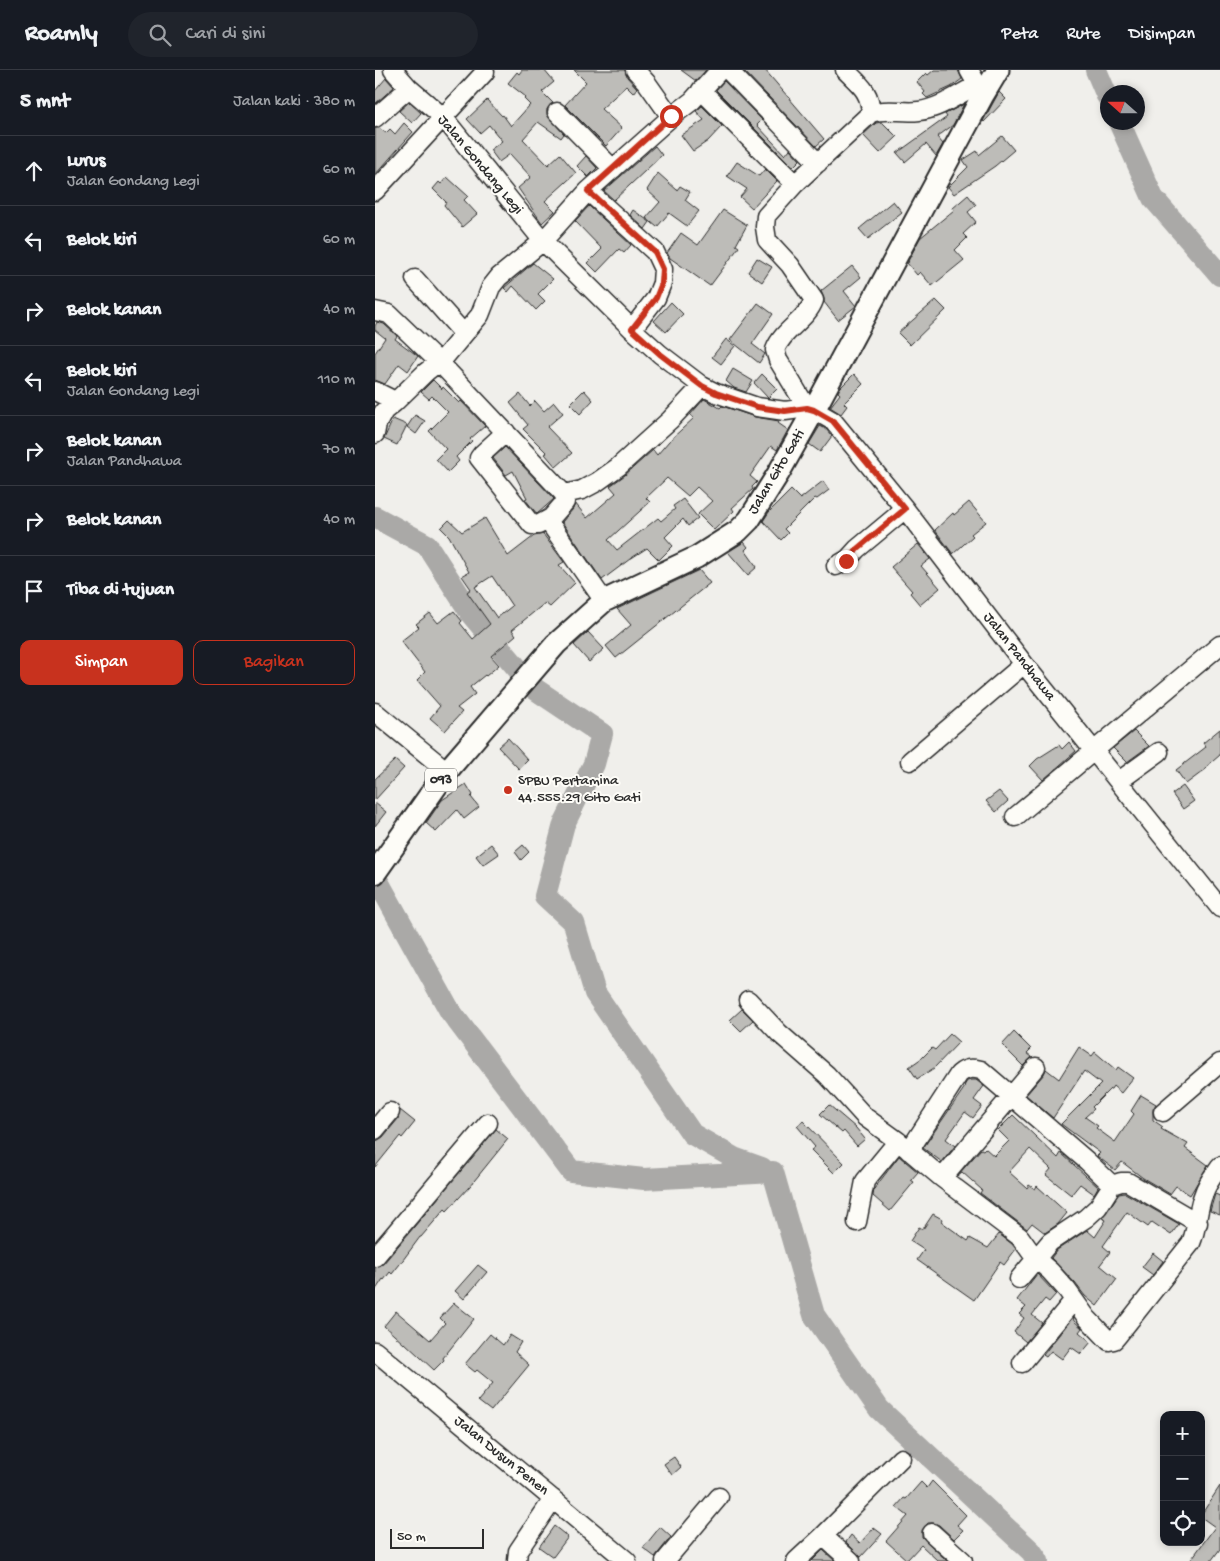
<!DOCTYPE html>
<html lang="id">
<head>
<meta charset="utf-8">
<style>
  body { margin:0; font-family:"Gochi Hand",sans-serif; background:#20242c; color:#f1f3f6 }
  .controls { position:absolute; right:15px; bottom:15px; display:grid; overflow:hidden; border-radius:10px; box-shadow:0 2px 8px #0003 }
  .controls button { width:45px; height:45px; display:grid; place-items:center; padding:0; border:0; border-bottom:1px solid #363941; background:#171b24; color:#f1f3f6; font:25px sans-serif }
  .compass { position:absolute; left:725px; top:15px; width:45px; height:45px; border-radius:50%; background:#171b24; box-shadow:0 2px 8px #0003; rotate:291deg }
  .scale { position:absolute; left:15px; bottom:12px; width:94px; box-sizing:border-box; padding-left:5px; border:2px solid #2b2b2b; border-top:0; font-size:14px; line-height:18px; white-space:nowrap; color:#2b2b2b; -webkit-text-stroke:4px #fdfcf7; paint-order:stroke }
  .stop { position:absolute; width:15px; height:15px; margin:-11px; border:4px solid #c8321e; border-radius:50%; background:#fff }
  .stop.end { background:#c8321e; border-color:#fff; box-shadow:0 1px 5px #0008 }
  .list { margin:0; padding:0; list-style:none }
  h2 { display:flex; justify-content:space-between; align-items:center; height:65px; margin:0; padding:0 20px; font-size:21px }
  h2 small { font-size:16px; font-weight:400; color:#9ea1a6 }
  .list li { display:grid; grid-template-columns:32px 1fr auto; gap:15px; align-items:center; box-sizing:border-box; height:70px; padding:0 20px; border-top:1px solid #363941 }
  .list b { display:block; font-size:19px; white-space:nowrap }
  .list p { margin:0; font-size:16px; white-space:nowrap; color:#9ea1a6 }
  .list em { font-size:16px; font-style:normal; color:#9ea1a6 }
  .actions { display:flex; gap:10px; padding:15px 20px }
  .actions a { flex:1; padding:11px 0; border:1px solid #c8321e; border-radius:10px; text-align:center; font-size:18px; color:#c8321e }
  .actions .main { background:#c8321e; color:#fff }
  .icon { flex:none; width:28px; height:28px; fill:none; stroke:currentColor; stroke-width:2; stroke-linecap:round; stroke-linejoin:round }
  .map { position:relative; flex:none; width:845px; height:1491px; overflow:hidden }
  header { display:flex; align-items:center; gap:30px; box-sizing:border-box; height:70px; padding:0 25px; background:#171b24; border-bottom:1px solid #363941 }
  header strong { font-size:24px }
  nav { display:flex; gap:28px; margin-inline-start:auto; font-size:18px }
  .search { width:350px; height:45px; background:#20242c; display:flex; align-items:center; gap:12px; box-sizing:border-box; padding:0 18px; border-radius:28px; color:#9ea1a6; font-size:19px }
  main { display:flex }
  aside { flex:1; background:#171b24 }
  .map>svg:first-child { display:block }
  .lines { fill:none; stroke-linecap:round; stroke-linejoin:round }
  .river { stroke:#aaa9a7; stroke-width:22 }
  .building { fill:#bdbcb8; stroke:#2b2b2b; fill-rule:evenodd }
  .minor-casing { stroke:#2b2b2b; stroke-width:21 }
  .major-casing { stroke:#2b2b2b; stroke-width:25 }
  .minor { stroke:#fdfcf7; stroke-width:18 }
  .major { stroke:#fdfcf7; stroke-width:21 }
  .route { stroke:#c8321e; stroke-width:6 }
  .poi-dot { fill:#c8321e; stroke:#fdfcf7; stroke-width:2 }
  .labels { text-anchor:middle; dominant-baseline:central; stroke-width:4; stroke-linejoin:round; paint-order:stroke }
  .shield { fill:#fdfcf7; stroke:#6a6a68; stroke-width:1 }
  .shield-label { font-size:14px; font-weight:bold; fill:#2b2b2b }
  .street-label { font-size:15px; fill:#2b2b2b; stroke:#fdfcf7 }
  .poi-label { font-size:15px; fill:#2b2b2b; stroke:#fdfcf7; text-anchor:start }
</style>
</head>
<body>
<header>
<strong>Roamly</strong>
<div class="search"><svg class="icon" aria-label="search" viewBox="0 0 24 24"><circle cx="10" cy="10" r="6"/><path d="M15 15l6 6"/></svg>Cari di sini</div>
<nav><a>Peta</a><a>Rute</a><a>Disimpan</a></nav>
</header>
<main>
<aside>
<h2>5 mnt<small>Jalan kaki · 380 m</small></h2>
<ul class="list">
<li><svg class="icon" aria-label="ahead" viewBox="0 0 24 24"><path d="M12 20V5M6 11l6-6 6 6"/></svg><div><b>Lurus</b><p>Jalan Gondang Legi</p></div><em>60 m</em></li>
<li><svg class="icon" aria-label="left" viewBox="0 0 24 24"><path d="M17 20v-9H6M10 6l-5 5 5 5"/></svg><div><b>Belok kiri</b></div><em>60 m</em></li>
<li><svg class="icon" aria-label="right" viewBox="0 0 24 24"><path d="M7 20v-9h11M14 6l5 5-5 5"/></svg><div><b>Belok kanan</b></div><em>40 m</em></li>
<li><svg class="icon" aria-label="left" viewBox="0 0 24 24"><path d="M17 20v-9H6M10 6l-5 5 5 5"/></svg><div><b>Belok kiri</b><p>Jalan Gondang Legi</p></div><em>110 m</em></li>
<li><svg class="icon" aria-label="right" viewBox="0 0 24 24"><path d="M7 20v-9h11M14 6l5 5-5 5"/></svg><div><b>Belok kanan</b><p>Jalan Pandhawa</p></div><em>70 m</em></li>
<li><svg class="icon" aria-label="right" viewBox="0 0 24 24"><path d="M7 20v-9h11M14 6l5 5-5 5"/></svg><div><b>Belok kanan</b></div><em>40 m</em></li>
<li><svg class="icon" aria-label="arrive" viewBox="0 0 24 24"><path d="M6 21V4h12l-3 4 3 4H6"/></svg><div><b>Tiba di tujuan</b></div></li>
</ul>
<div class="actions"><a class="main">Simpan</a><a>Bagikan</a></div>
</aside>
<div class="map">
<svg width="845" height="1491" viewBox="0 0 845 1491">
  <rect width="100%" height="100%" fill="#f0efeb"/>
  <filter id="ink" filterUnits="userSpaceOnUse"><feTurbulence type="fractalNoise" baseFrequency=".02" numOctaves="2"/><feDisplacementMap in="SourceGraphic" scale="10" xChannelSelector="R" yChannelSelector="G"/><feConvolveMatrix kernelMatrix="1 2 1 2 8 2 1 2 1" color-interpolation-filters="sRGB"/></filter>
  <g filter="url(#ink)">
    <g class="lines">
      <path class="river" d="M721 0 732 26
        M744 52 778 128 845 205
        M0 447 52 475 97 545 160 619 227 664 219 694 189 754 170 826 199 853 220 923 317 1064 359 1088 387 1098
        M0 806 75 941 196 1101 269 1109 398 1102 439 1245 504 1339 656 1481 663 1491"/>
    </g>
    <path class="building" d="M147 0H169L179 12 167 22 178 33 172 39V45L189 64 186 68 163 52 148 69 173 95 185 84 201 103 170 131 180 141 167 153 143 118 156 107 135 84 124 92 115 80 127 71 114 55 105 63 92 49 112 30 127 46 128 45 136 56 155 35 149 29 151 27 133 13 142 2 144 4Z
      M199 0H250L252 7 262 18 258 23 251 16 226 39 247 58 231 76 190 35 211 12Z
      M306 0H331L321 11Z
      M368 0H390L449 69 441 76Z
      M559 0H583L587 9 576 17 552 28 548 24 550 22 542 12 551 3 553 5Z
      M11 8 19 17 0 34V21Z
      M349 11 387 50 382 55 410 85 415 79 425 90 418 97 341 20Z
      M624 22 631 29 609 52 608 51Z
      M34 32 46 43 37 53 24 41Z
      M589 34 578 55 562 67 568 74 561 86 551 74 530 92 522 83 572 47 570 44Z
      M327 36 347 56 333 71 318 81 306 65 329 50 321 41Z
      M507 52 522 67 505 83 488 65 501 53Z
      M29 53 38 62 0 105V58H4L11 63 15 59 20 64Z
      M627 66 639 80 620 96 579 124 573 117 593 97 588 90 602 81 604 85Z
      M280 76 287 85 239 130 229 121Z
      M211 86 222 98 213 107 202 96Z
      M362 92 384 106 390 99 402 111 377 138 365 127 372 119 352 106Z
      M283 103 302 120 305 116 315 122 310 130 324 141 312 156 294 143 282 157 271 148 285 132 272 120Z
      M72 107 93 126 89 130 102 144 87 157 69 135 71 132 58 119 64 112 66 114Z
      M593 125 601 135 593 142 601 152 588 164 592 168 580 180 589 190 557 216 545 202 542 205 532 193 534 192 533 191 545 168 579 140 578 138Z
      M518 131 527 142 493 169 484 159Z
      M214 136 256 175 249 183 244 179 222 202 213 193 227 179 200 151Z
      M258 140 275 152 270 159 255 145Z
      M348 140 372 155 361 175 364 177 335 216 295 188 292 183 306 163 323 175Z
      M382 188 397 197 387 212 373 202Z
      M158 193 178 209 163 224 170 231 161 240 138 216 133 222 129 218Z
      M477 196 486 207 469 221 481 236 463 250 449 232V229L446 221Z
      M561 230 571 240 535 275 523 263Z
      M296 232 308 244 291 262 279 251Z
      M383 233 398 244 377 274 390 284 384 293 355 270Z
      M2 252 9 254 22 266 20 269 43 286 33 301 24 294 10 314 0 310V283L10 268 0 260V256Z
      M351 269 360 276 346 294 337 287Z
      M358 299 378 311 371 322 359 318 351 311Z
      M387 304 402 319 393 328 379 313Z
      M479 304 488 314 469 333 472 336 466 344 455 337 465 324 463 322 465 318Z
      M58 310 67 319 68 317 84 333 86 331 110 356 95 369 97 371 81 387 84 391 73 402 61 389 71 379 54 361 73 342 57 326 54 329 46 322Z
      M209 320 218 330 205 344 195 334Z
      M145 324 155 336 160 331 169 341 179 332 188 343 172 357 197 383 181 397 170 384 172 383 148 359 153 355 135 333Z
      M329 329 345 338 347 336 380 347 404 351 403 353 413 360 402 380 396 376 375 406 382 412 377 417 378 419 357 438 359 441 339 460 323 444 337 431 322 417 313 426 292 408 271 428 275 432 233 470 242 480 283 448 286 451 300 439 298 436 308 429 323 448 313 456 308 449 290 467 298 476 284 490 272 478 255 489 227 510 187 452 198 439 200 433 212 448 241 423 235 416 250 405 278 380 282 385 294 371 319 348 315 345Z
      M40 345 50 351 41 364 32 357Z
      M18 349 32 355 22 375 9 369Z
      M445 356 451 359 457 366 445 382 434 374Z
      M130 377 179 429 162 444 150 429 152 428 138 401 131 405 118 388Z
      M448 411 454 420 442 429 440 428 409 459 413 463 406 470 388 451 394 442 416 420 425 429Z
      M594 432 611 452 596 464 598 466 578 484 560 460 578 443 579 445Z
      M110 448 133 486 159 466 168 464 189 492 184 495 200 513 175 537 170 533 137 560 141 565 116 586 124 595 111 606 110 605 95 617 100 624 82 638 87 642 70 661 55 648 65 636 42 610 50 602 26 571 44 557 41 554 55 543 63 553 79 541 87 551 85 553 98 569 115 554 92 522 96 519 87 506 94 502 74 466 66 458 74 450 87 462ZM117 506 137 536 122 548 100 517Z
      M369 472 373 477 370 480 382 497 373 505 353 482Z
      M543 474 555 489 546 496 565 518 545 535 535 523 537 521 516 497Z
      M324 500 335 513 241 588 231 576 256 555 242 539Z
      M213 562 229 579 214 592 199 575Z
      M845 659V685L830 698 831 699 811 714 801 700 831 677 828 673Z
      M759 661 774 676 752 692 738 678Z
      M133 668 153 690 144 699 123 677Z
      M694 672 701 681 668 710 655 696 662 689 684 675 687 679Z
      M20 690 29 698 0 730V709Z
      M91 714 98 725 96 727 104 737 89 749 82 740 61 762 51 753 67 730Z
      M808 716 819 731 808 739 797 724Z
      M624 721 633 731 621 742 611 731Z
      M0 733 11 742 0 756Z
      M116 774 124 784 108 795 101 786Z
      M148 775 154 782 146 790 140 782Z
      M367 939 378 950 366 961 355 950Z
      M639 962 656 979 652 983 657 987 648 996 627 975Z
      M575 964 584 972 559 998 542 1009 534 997 547 988 557 978 560 980Z
      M704 977 717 986 720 982 741 1000 743 997 758 1008 746 1023 738 1016 736 1019H735L717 1037 719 1039 710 1047 723 1056 721 1058 740 1072 759 1044 756 1041 766 1025 781 1034 778 1039V1050L788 1057 786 1059 813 1074 810 1078 833 1095 815 1125 801 1116 795 1124 768 1108 747 1092 740 1100 722 1086 725 1083 686 1054 726 1014 709 1001 678 1048 651 1025 669 1004 671 999 684 1009Z
      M596 1010H601L609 1016 599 1030 607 1036 598 1048 590 1042 571 1069 580 1076 567 1092 548 1078 590 1017 589 1016 592 1011Z
      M454 1035 481 1058 490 1069 482 1076 469 1061 467 1063 445 1044Z
      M25 1040 40 1052 27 1068 25 1066 0 1097V1072L8 1067 23 1049Z
      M638 1045 683 1088 686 1083 723 1117 719 1124 705 1114 696 1125 671 1105 676 1099 655 1079 634 1102 652 1118 654 1115 660 1119 662 1116 692 1143 683 1154 670 1163 657 1153 652 1159 605 1123 607 1120 587 1102 582 1106 606 1079 608 1080 610 1078 619 1086 634 1071 623 1060Z
      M428 1051 469 1093 459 1103 436 1080 440 1077 422 1056Z
      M121 1059 133 1069 95 1116 72 1141 70 1139 46 1167H45L25 1194 17 1204 15 1202 9 1210 8 1209 0 1221V1197L8 1194Z
      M524 1086 543 1102 536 1110 539 1112 515 1141 498 1126 499 1119Z
      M750 1123 804 1154 796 1165 777 1152 773 1157 752 1142 728 1176 735 1182 725 1195 742 1209 722 1236 710 1226 700 1213 676 1188 682 1180 712 1160 720 1167 731 1150 727 1148 744 1124Z
      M840 1124 845 1126V1145L835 1141Z
      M558 1144 567 1149 566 1151 575 1158 593 1171 595 1168 613 1178 624 1164 637 1174 641 1179 629 1195 625 1192 599 1230 542 1190 549 1180 535 1171 544 1157 548 1159Z
      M778 1183 788 1191 778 1205 767 1197Z
      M103 1195 112 1202 89 1229 80 1221Z
      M662 1204 681 1224 674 1232 670 1229 657 1245 667 1253 651 1272 639 1262 649 1248 644 1244 651 1237 642 1230Z
      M79 1233 99 1249 68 1288 69 1290 59 1300 30 1273 29 1274 9 1256 21 1241 55 1270 70 1253 65 1248Z
      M698 1247 699 1251 707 1258 704 1262 716 1272 706 1284 696 1277 687 1289 676 1281 671 1287 668 1285Z
      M115 1264 128 1275 135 1265 146 1272 140 1282 154 1295 116 1341 103 1331 118 1313 102 1300 100 1302 90 1294Z
      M299 1387 306 1397 297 1405 289 1394Z
      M557 1411 591 1445 582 1455 588 1460 579 1469 564 1455 559 1453H553L547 1460V1467L572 1491H563L546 1475 532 1490 511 1471 533 1446 521 1437 529 1428 531 1429 546 1412 552 1418Z
      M845 1416V1479L836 1491H815L840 1457 826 1447V1445Z
      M179 1456 193 1467 178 1487 164 1477Z
      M285 1457 296 1467 280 1487 268 1478Z
      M499 1458 507 1464 486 1487 471 1472 476 1465 485 1473Z
      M448 1480 460 1491H437Z"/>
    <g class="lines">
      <g class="minor-casing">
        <path id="minor" d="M18 0 34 18 68 47 168 171 257 259 285 284 327 316 341 323 382 337 410 341 432 338 439 340 458 351 530 439 649 594 845 838
          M260 0 272 13 296 47
          M353 0 443 93
          M594 0 608 25
          M326 20 420 114
          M182 42 238 99
          M496 43C511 38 528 43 544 41 564 39 584 24 602 15
          M0 48 34 18
          M0 121 110 2
          M213 121 280 182 288 199 287 213 281 228 257 259
          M40 209 89 264
          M0 241 14 244 64 292 189 424 190 432 176 448V455L229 531
          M0 321 14 328 19 333
          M432 338 403 290 400 280C408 259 432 250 439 230L415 195 392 170 390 157 391 146 420 114 496 43C495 21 485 15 470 0
          M131 362 107 384 104 388 157 455H163L176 448
          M0 364 2 354 9 341 19 333 51 302 69 288 105 245 116 217 124 207 168 171 213 121 296 47 317 31 345 0
          M189 424 207 420 222 412 243 397 295 350 327 316
          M461 496 473 489 482 479 530 439
          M0 642 72 701
          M535 691 649 594
          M744 711 784 682
          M640 747 845 575
          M373 930 404 963 452 1005 490 1047 523 1071 567 1108 645 1167 660 1188 675 1201 692 1220 712 1248 734 1271 739 1270 744 1264 816 1173C823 1157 822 1139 829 1123 832 1113 839 1105 845 1096
          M788 1042 845 993
          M0 1060 15 1042
          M534 1081 584 1004C591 998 597 998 606 1000L712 1091 737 1115
          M567 1108 661 997
          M482 1152 490 1111 523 1071
          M0 1187 113 1053
          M644 1209 675 1172 711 1148 723 1137 737 1115 746 1112H753L823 1153
          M0 1281 252 1491
          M647 1293 699 1230
          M557 1463 588 1491
          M448 1466 526 1388
          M142 1491 143 1481 178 1429
          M290 1491 344 1427
          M421 1491 448 1466 476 1491"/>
      </g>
      <g class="major-casing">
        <path id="major" d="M0 803 72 701 181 574 229 531 322 487 363 461 374 450 403 404 439 340 608 25 623 0"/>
      </g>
      <use href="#minor" class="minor"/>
      <use href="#major" class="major"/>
    </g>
  </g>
  <g class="lines" filter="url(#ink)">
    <path class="route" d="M296 46 213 121 280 182 288 199 287 213 281 228 257 259 285 284 327 316 341 323 382 337 410 341 432 338 439 340 458 351 530 439 482 479 477 486 471 491"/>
  </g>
  <circle class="poi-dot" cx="133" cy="720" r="5"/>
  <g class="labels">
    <rect class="shield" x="50" y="698.5" width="32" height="23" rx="4"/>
    <g class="shield-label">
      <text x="66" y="710">093</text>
    </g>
    <g class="street-label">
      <text transform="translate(105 95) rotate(50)">Jalan Gondang Legi</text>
      <text transform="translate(402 402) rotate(-59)">Jalan Gito Gati</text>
      <text transform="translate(644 587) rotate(52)">Jalan Pandhawa</text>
      <text transform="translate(126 1386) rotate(39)">Jalan Dusun Penen</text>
    </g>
    <g class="poi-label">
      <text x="143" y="711">SPBU Pertamina<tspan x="143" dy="17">44.555.29 Gito Gati</tspan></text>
    </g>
  </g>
</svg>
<div class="controls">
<button>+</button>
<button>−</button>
<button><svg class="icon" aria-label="locate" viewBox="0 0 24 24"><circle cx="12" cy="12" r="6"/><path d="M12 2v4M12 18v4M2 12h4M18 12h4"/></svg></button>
</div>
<svg class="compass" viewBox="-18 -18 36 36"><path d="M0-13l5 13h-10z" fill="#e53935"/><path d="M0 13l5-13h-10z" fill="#9ea1a6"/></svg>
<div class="scale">50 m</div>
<div class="stop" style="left:296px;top:46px"></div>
<div class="stop end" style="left:471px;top:491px"></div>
</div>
</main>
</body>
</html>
